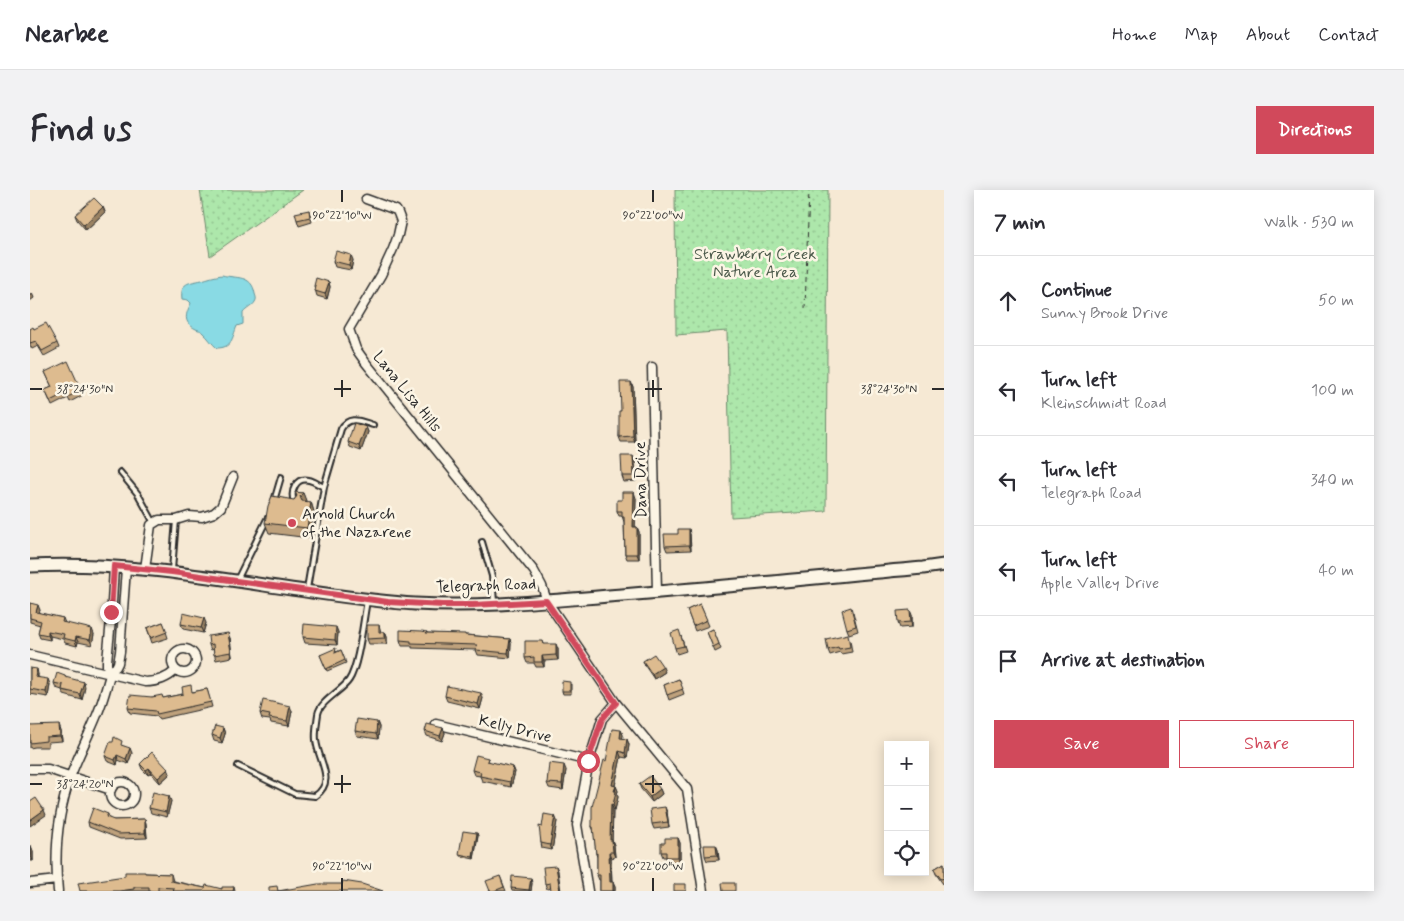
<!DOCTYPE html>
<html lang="en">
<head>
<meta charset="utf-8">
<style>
  body { margin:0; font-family:Mynerve,sans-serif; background:#f2f2f3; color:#2b2b33 }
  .controls { position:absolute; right:15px; bottom:15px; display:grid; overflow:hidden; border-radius:0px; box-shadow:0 2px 12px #0003 }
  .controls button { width:45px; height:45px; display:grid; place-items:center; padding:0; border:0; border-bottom:1px solid #e1e1e2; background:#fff; color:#2b2b33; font:25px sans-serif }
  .stop { position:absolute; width:15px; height:15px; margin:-11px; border:4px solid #d1495b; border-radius:50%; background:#fff }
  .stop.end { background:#d1495b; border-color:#fff; box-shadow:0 1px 5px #0008 }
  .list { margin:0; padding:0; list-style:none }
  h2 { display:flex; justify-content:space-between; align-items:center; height:65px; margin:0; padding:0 20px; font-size:21px }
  h2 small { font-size:16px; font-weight:400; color:#7c7c81 }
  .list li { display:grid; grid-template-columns:32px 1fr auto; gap:15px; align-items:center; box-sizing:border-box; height:90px; padding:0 20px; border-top:1px solid #e1e1e2 }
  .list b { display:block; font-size:19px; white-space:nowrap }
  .list p { margin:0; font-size:16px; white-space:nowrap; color:#7c7c81 }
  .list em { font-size:16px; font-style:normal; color:#7c7c81 }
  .actions { display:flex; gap:10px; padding:15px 20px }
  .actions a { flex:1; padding:11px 0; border:1px solid #d1495b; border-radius:0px; text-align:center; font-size:18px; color:#d1495b }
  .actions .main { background:#d1495b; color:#fff }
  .icon { flex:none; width:28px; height:28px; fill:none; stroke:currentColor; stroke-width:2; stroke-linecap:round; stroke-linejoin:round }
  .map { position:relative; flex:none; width:914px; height:701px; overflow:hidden; border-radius:0px }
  header { display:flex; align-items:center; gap:30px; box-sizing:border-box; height:70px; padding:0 25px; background:#fff; border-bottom:1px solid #e1e1e2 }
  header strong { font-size:24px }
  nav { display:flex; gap:28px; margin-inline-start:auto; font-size:18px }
  .intro { display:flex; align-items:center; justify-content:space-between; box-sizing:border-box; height:120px; padding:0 30px }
  h1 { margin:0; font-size:35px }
  .button { padding:12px 22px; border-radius:0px; background:#d1495b; color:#fff; font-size:18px; font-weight:700 }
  main { display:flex; gap:30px; padding:0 30px }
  aside { flex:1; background:#fff; border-radius:0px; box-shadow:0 2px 12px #0003 }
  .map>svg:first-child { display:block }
  .park { fill:url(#park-dots); stroke:#6c896b }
  .water { fill:#89dae4; stroke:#63949a }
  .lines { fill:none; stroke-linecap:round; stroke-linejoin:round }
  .lane-casing { stroke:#2b2b2b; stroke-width:8 }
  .street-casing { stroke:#2b2b2b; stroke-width:11 }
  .primary-casing { stroke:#2b2b2b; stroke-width:15 }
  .path { stroke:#2b2b2b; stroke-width:1; stroke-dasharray:5 4; stroke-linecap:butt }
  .lane { stroke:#fcf5e5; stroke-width:4 }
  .street { stroke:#fcf5e5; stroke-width:8 }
  .primary { stroke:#fcf5e5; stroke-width:11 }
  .wall { fill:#bea17b; stroke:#2b2b2b }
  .shaded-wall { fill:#9b8364; stroke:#2b2b2b }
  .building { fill:#ddbb8f; stroke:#2b2b2b }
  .route { stroke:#d1495b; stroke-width:6 }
  .ticks { fill:none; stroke:#2b2b2b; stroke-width:2 }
  .poi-dot { fill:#d1495b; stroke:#fcf5e5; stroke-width:2 }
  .labels { text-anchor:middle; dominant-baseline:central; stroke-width:5; stroke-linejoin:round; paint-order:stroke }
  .park-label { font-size:16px; fill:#4c5a4b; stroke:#fcf5e5 }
  .street-label { font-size:16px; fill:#2b2b2b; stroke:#fcf5e5 }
  .poi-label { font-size:16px; fill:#2b2b2b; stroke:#fcf5e5; text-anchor:start }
  .ticks-label { font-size:12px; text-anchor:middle; fill:#2b2b2b; stroke:#fcf5e5; stroke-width:5; stroke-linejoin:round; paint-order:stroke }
</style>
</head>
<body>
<header>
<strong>Nearbee</strong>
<nav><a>Home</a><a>Map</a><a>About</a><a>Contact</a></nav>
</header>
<div class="intro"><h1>Find us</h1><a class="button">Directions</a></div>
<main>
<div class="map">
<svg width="914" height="701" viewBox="0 0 914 701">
  <defs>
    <pattern id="park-dots" width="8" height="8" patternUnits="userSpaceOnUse" patternTransform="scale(1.25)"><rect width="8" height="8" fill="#ade7ab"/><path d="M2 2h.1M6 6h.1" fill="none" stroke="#95c693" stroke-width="1.8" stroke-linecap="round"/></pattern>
  </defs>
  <rect width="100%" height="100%" fill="#f6e9d4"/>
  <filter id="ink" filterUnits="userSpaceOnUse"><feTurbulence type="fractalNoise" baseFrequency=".02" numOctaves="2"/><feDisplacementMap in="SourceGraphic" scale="10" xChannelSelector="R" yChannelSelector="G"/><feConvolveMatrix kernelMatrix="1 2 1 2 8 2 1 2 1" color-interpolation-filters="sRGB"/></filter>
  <g filter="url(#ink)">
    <path class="park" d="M170 0H273L180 66Z
      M645 0H798L796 321 701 327 697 141 646 145Z"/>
    <path class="water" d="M192 85C206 89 222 84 225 104 226 107 227 109 225 112 223 116 216 119 213 123V134L207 136C202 148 202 158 187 158 181 153 179 148 173 143 168 138 173 142 166 139 152 132 156 124 161 113L158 110 152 109C150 92 159 93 172 90 178 88 185 86 192 85Z"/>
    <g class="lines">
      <g class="lane-casing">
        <path id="lane" d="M90 282 108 304 124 333
          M244 311 251 287
          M264 312C260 301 266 287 279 290 284 291 289 295 294 297
          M452 352 462 386 464 412
          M142 380 146 330
          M208 388 237 329
          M277 399 294 297 311 239C319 225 330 231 343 235
          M208 576 265 604 285 606C307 591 288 571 286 550 285 542 287 532 288 524 290 511 312 501 319 490 329 475 333 431 337 411"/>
      </g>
      <g class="street-casing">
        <path id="street" d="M336 9 366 20 368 23 371 31 368 45 363 59 351 85 319 139 326 159 336 173 504 381 512 396 517 411 586 513 657 599 673 701
          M622 177 627 402
          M115 379 121 335 129 330H146L159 326 172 327 184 323 191 317 203 287
          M142 471a12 12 0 1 1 24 0a12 12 0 1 1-24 0Z
          M0 465 115 492C127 492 137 489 146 480
          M81 481 77 476V471L81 430 84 377
          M406 534 559 571
          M0 579H18L81 600
          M80 604a12 12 0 1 1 24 0a12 12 0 1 1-24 0Z
          M0 693 27 690
          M28 701C24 662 28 622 41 585 49 564 59 545 67 525 73 511 77 496 81 481L86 477 88 473 90 462 96 378
          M558 701 547 635 559 571 572 529 586 513"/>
      </g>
      <g class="primary-casing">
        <path id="primary" d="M0 376C95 371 189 389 282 402 317 407 351 412 385 414 455 418 524 410 592 405 693 397 793 387 893 378L914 375"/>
      </g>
      <path class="path" d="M775 119 779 0"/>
      <use href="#lane" class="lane"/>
      <use href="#street" class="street"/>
      <use href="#primary" class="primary"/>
    </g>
    <path class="wall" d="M73 17 75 22 56 40 47 30 45 25Z
      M279 20 282 32 269 36 267 30Z
      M323 70 321 80 305 77 303 71Z
      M299 92 300 97 297 109 287 106 284 96Z
      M0 139H4L27 153 29 158 14 166 8 156 2 159 0 155Z
      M15 182 51 200 53 205 40 212 38 208 22 216 15 200 22 197Z
      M601 192 603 197 605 252H591L589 247 591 221Z
      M336 237 338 242 331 261 320 257 318 252Z
      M605 271 606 291 594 292 592 286Z
      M265 302 273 303 276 312H281L284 322 280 348 239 343 235 333 264 310 267 306Z
      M606 308 605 337H607L609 342V369H597L595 364 594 332 592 326H589L587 321 592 310Z
      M660 344 661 360 637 361 635 356Z
      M0 413 10 420 9 423 33 428 35 433 64 444 62 455 48 452 47 456 35 453 33 449 20 446V450L10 448 8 443 10 435 0 432Z
      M670 414 679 436 665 441 657 420Z
      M823 422 828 441 819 444 817 439Z
      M882 425V437L870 438 868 433Z
      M133 432 138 448 122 453 117 438Z
      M176 433 173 443 153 439 151 434Z
      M349 435 351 442H355L357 447V454H339L337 449Z
      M683 439 691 459 685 462 677 442Z
      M308 442 307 455 275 453 273 447Z
      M397 442V443L436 445 480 449 481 454 480 468 448 465 446 460 382 458V456H372L370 450Z
      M651 446 656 461 647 464 645 458Z
      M200 448 202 467 186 470 183 459 181 460 179 455Z
      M820 450 822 462 811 464 810 462 800 465 798 460Z
      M513 451 514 454 528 459V470L514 471V477H506L504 473H497L495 468Z
      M311 460 316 473 297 481 290 465 306 461V462Z
      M613 471 635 482 624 489 615 476Z
      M0 478 8 484V487L20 494 18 507 0 504Z
      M35 486 36 488 55 497 52 510 34 505 32 500 26 498 24 493Z
      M649 489 654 504 639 510 634 495Z
      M541 494V504H533L532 501Z
      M177 499 182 517 129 529 127 526 100 523 98 518 122 507 133 508Z
      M415 506 453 508 450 519 417 511Z
      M262 521 259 536 241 533 240 530 232 529 230 523Z
      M347 532 349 537 348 549 327 546 325 541Z
      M0 536 31 541 32 551 18 552V557H5L0 558Z
      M193 538 195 544 192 553 184 551 182 545Z
      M413 538 415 543 412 551 397 546 395 541Z
      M591 540 593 545 592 549H597L599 555 597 568 591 567 585 596H586L588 601 587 604 588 607 585 620 583 619 582 650 584 655 585 667 581 668 582 692 585 697V701H570V690H569L567 685V667L566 664 564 641 562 637 576 571Z
      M94 556 102 563 98 574 88 570 87 575 77 571 75 566Z
      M458 568 459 572 483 577 485 582 481 597 452 591 450 586 444 585 442 580Z
      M110 574 138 579 140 584 130 593 121 583 118 585 112 579Z
      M536 580 533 600 519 598 517 593Z
      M609 594 630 599 632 604 622 612 611 599Z
      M141 611 137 627 121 623 119 618Z
      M637 622 639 637 624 639 622 634Z
      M78 624 79 629 84 630 115 629 116 634 117 648 90 649 59 637 58 632Z
      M525 626 527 631 522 660 512 658 511 653 512 637Z
      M447 643 448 646 444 669 430 666 429 664Z
      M648 648 650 653V672H638L636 667H633L631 662 635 653Z
      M686 655 688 660 689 670 677 671 675 666Z
      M0 656H1L3 661V671H0Z
      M914 673V694H913L906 684 904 679Z
      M526 676 528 681 521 698 517 699 515 694Z
      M116 683 141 684 143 691 175 698 192 699 204 697 205 701H50Z
      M470 686 476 701H459Z
      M502 693 501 701H482L481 698Z"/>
    <path class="shaded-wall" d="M73 17 75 22 56 40 54 35Z
      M321 65 323 70 321 80 319 75Z
      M299 92 300 97 297 109 295 104Z
      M2 103 4 108 0 111V104Z
      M601 192 603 197 605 252 603 246Z
      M336 237 338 242 331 261 329 256Z
      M603 266 605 271 606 291 604 286Z
      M604 302 606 308 605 342 603 337Z
      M273 303 277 313 274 320 270 306Z
      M281 312 284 322 280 348 277 338Z
      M607 337 609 342V369L607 364Z
      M659 339 660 344 661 360 659 355Z
      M8 415 10 420 8 427 6 422Z
      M880 420 882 425V437L881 432Z
      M174 428 176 433 173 443 171 438Z
      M306 437 308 442 307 455 305 450Z
      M62 439 64 444 62 455 60 450Z
      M18 441 20 446V450L18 445Z
      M355 442 357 447V454L355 448Z
      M198 443 200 448 202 467 201 462Z
      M46 447 48 452 47 456 45 451Z
      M480 449 481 454 480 468 478 463Z
      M526 454 528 459V470L526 465Z
      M512 466 514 471V477L512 472Z
      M633 477 635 482 624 489 622 484Z
      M7 479 8 484 7 492 5 487Z
      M18 489 20 494 18 507 16 502Z
      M54 492 55 497 52 510 50 504Z
      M451 503 453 508 450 519 448 514Z
      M260 516 262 521 259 536 257 531Z
      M347 532 349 537 348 549 346 544Z
      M29 535 31 541 32 551 30 546Z
      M193 538 195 544 192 553 190 548Z
      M413 538 415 543 412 551 410 546Z
      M591 540 593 545 592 553 590 548Z
      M597 549 599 555 597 568 595 563Z
      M100 558 102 563 98 574 96 569Z
      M589 561 591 567 584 600 582 595Z
      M87 565 88 570 87 575 85 570Z
      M534 575 536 580 533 600 532 594Z
      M483 577 485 582 481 597 480 592Z
      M119 578 121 583 118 585 116 580Z
      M138 579 140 584 130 593 128 588Z
      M586 596 588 601 587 604 588 607 585 620 583 615Z
      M630 599 632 604 622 612 620 607Z
      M139 606 141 611 137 627 136 622Z
      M581 614 583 619 582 656 580 650Z
      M635 617 637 622 639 637Z
      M14 620 16 625 0 636V630Z
      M525 626 527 631 522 660 520 655Z
      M115 629 116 634 117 648 115 643Z
      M447 643 448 646 444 669 443 667Z
      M648 648 650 653V672L648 667Z
      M582 650 584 655 585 667 583 662Z
      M686 655 688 660 689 670 687 665Z
      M1 656 3 661V671L1 666Z
      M579 662 581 668 582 697 580 692Z
      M526 676 528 681 531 701H530Z
      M501 688 502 693 501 701H499Z
      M583 692 585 697V701H583Z"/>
    <path class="building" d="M64 8 73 17 54 35 45 25Z
      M279 20 280 27 267 30 265 23Z
      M306 61 321 65 319 75 303 71Z
      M286 88 299 92 295 104 285 101 286 96H284Z
      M16 133 27 153 12 161 6 151 0 153V139L3 137 4 139Z
      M38 171 51 200 38 207 36 203 20 211 15 200 22 197 15 182Z
      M590 192H601L603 246 589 247V221H591Z
      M324 233 336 237 329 256 318 252Z
      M591 266H603L604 286H592Z
      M265 302 273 303 270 306 271 309 272 311 281 312 277 338 235 333 238 316 242 306 264 310 267 306Z
      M592 302H604L603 337H607V364H595L594 327H592V321H587V310H592Z
      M648 339H659V355L635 356 634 344H648Z
      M0 413 8 415 6 422 33 428 32 432 62 439 60 450 46 447 45 451 33 448 34 444 18 441V445L8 443 11 431 0 428Z
      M670 414 677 430 663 436 657 420Z
      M821 417 826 436 817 439 812 420Z
      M880 420 881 432 868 433 867 421Z
      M153 423 174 428 171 438 151 434Z
      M133 432 137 442 121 448 117 438Z
      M274 434 306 437 305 450 273 447Z
      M337 435H349V442H355V448L337 449Z
      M683 439 689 454 683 457 677 442Z
      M370 440 392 441 397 442 396 443 435 444V445L480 449 478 463 446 460 447 455 381 453V451L370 450Z
      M649 440 654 456 645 458 641 443Z
      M198 443 201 462 184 465 183 454 179 455 178 446Z
      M818 444 820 457 809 459 808 457 798 460 796 449Z
      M495 451H513V454H526V465L512 466V472H504V467L495 468Z
      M306 458 305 463 311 460 315 470 296 479 290 465Z
      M624 464 633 477 622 484 613 471Z
      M0 478 7 479 5 487 18 489 16 502 0 499Z
      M27 483 35 486V487L54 492 50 504 32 500 33 495 24 493Z
      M649 489 653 499 637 505 634 495Z
      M532 491 540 492V501H532Z
      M161 495 162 502 177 499 181 512 127 524 126 521 98 518 100 505 122 507 132 505 133 508 153 504 152 497Z
      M417 496 451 503 448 514 415 506Z
      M233 510 260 516 257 531 239 528 240 525 230 523Z
      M327 529 347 532 346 544 325 541Z
      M397 534 413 538 410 546 395 541Z
      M29 535 30 546 16 547V551L0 553V536Z
      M185 536 193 538 190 548 182 545Z
      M582 539 591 540 590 548 597 549 595 563 589 561 582 595 586 596 584 601H586L583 615 581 614 580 650H582L583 662H579L580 692H583V701H570V685H567V663L566 664 563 637H562V617L574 570 576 571Z
      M84 547 92 551 91 555 100 558 96 569 87 565 85 570 75 566 80 552H83Z
      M122 562 138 579 128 588 119 578 116 580 110 574Z
      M446 565 458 568 457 571 483 577 480 592 450 586 451 582 442 580Z
      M519 573 534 575 532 594 517 593Z
      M620 586 630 599 620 607 609 594Z
      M123 602 139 606 136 622 119 618Z
      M6 608 14 620 0 630V612Z
      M635 617 638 632 622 634 620 619Z
      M63 618 78 624 76 627 84 630 115 629V643L88 644 58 632Z
      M514 624 525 626 520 655 511 653 509 636 512 637Z
      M433 641 447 643 443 667 429 664Z
      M635 648H648V667H636V662H631V653H635Z
      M674 655H686L687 665 675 666Z
      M0 656H1V666H0Z
      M914 673V688L911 689 904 679Z
      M526 676 530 701H521L520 693 515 694 513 677Z
      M95 682H115V683L141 684V691L175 698 176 695 192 699V697H204L203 701H143L144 698 128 697V701H119V697H104V699L89 701H50L48 693 95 686Z
      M470 686 474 697 464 701H460L456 691Z
      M482 686 501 688 499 700 481 698Z
      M313 691 332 694 353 701H239V697L247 696 248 701 288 694H312Z
      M692 693H705V701H693Z
      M644 694H656V701H644Z"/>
  </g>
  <g class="lines" filter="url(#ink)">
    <path class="route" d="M81 422 84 376 142 382 358 412 413 415H443L516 411 586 513 572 529 558 571"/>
  </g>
  <path class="ticks" d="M312 0V12M623 0V12M312 190V207M623 190V207M0 199H12M304 199H321M615 199H632M902 199H914M312 585V603M623 585V603M0 594H12M304 594H321M615 594H632M312 688V701M623 688V701"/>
  <circle class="poi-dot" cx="262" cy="333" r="5"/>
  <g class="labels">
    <g class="park-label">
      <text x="725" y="64">Strawberry Creek<tspan x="725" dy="18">Nature Area</tspan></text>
    </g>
    <g class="street-label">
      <text transform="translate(377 202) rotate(51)">Lana Lisa Hills</text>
      <text transform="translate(611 290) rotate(-91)">Dana Drive</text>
      <text transform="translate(456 396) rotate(-2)">Telegraph Road</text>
      <text transform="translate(485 539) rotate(14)">Kelly Drive</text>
    </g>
    <g class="poi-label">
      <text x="272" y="324">Arnold Church<tspan x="272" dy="18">of the Nazarene</tspan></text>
    </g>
  </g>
  <g class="ticks-label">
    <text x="312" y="29">90°22'10"W</text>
    <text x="623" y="29">90°22'00"W</text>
    <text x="55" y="203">38°24'30"N</text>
    <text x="859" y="203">38°24'30"N</text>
    <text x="55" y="598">38°24'20"N</text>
    <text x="312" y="680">90°22'10"W</text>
    <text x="623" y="680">90°22'00"W</text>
  </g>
</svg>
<div class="controls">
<button>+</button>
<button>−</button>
<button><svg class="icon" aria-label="locate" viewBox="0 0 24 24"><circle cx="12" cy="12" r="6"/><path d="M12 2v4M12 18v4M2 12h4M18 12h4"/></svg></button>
</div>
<div class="stop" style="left:558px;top:571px"></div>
<div class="stop end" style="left:81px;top:422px"></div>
</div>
<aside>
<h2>7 min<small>Walk · 530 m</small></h2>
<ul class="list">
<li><svg class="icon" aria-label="ahead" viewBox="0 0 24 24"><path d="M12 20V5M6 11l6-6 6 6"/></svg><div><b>Continue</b><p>Sunny Brook Drive</p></div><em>50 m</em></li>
<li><svg class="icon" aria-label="left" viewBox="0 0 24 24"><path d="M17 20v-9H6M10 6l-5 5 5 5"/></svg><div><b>Turn left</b><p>Kleinschmidt Road</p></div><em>100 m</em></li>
<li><svg class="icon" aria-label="left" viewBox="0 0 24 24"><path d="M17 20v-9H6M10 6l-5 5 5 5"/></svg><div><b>Turn left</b><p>Telegraph Road</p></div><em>340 m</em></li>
<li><svg class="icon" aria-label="left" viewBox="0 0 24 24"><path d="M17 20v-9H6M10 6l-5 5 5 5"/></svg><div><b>Turn left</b><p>Apple Valley Drive</p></div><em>40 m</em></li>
<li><svg class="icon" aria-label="arrive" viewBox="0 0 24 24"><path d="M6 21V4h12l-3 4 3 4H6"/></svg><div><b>Arrive at destination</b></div></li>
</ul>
<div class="actions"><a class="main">Save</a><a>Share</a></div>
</aside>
</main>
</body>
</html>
